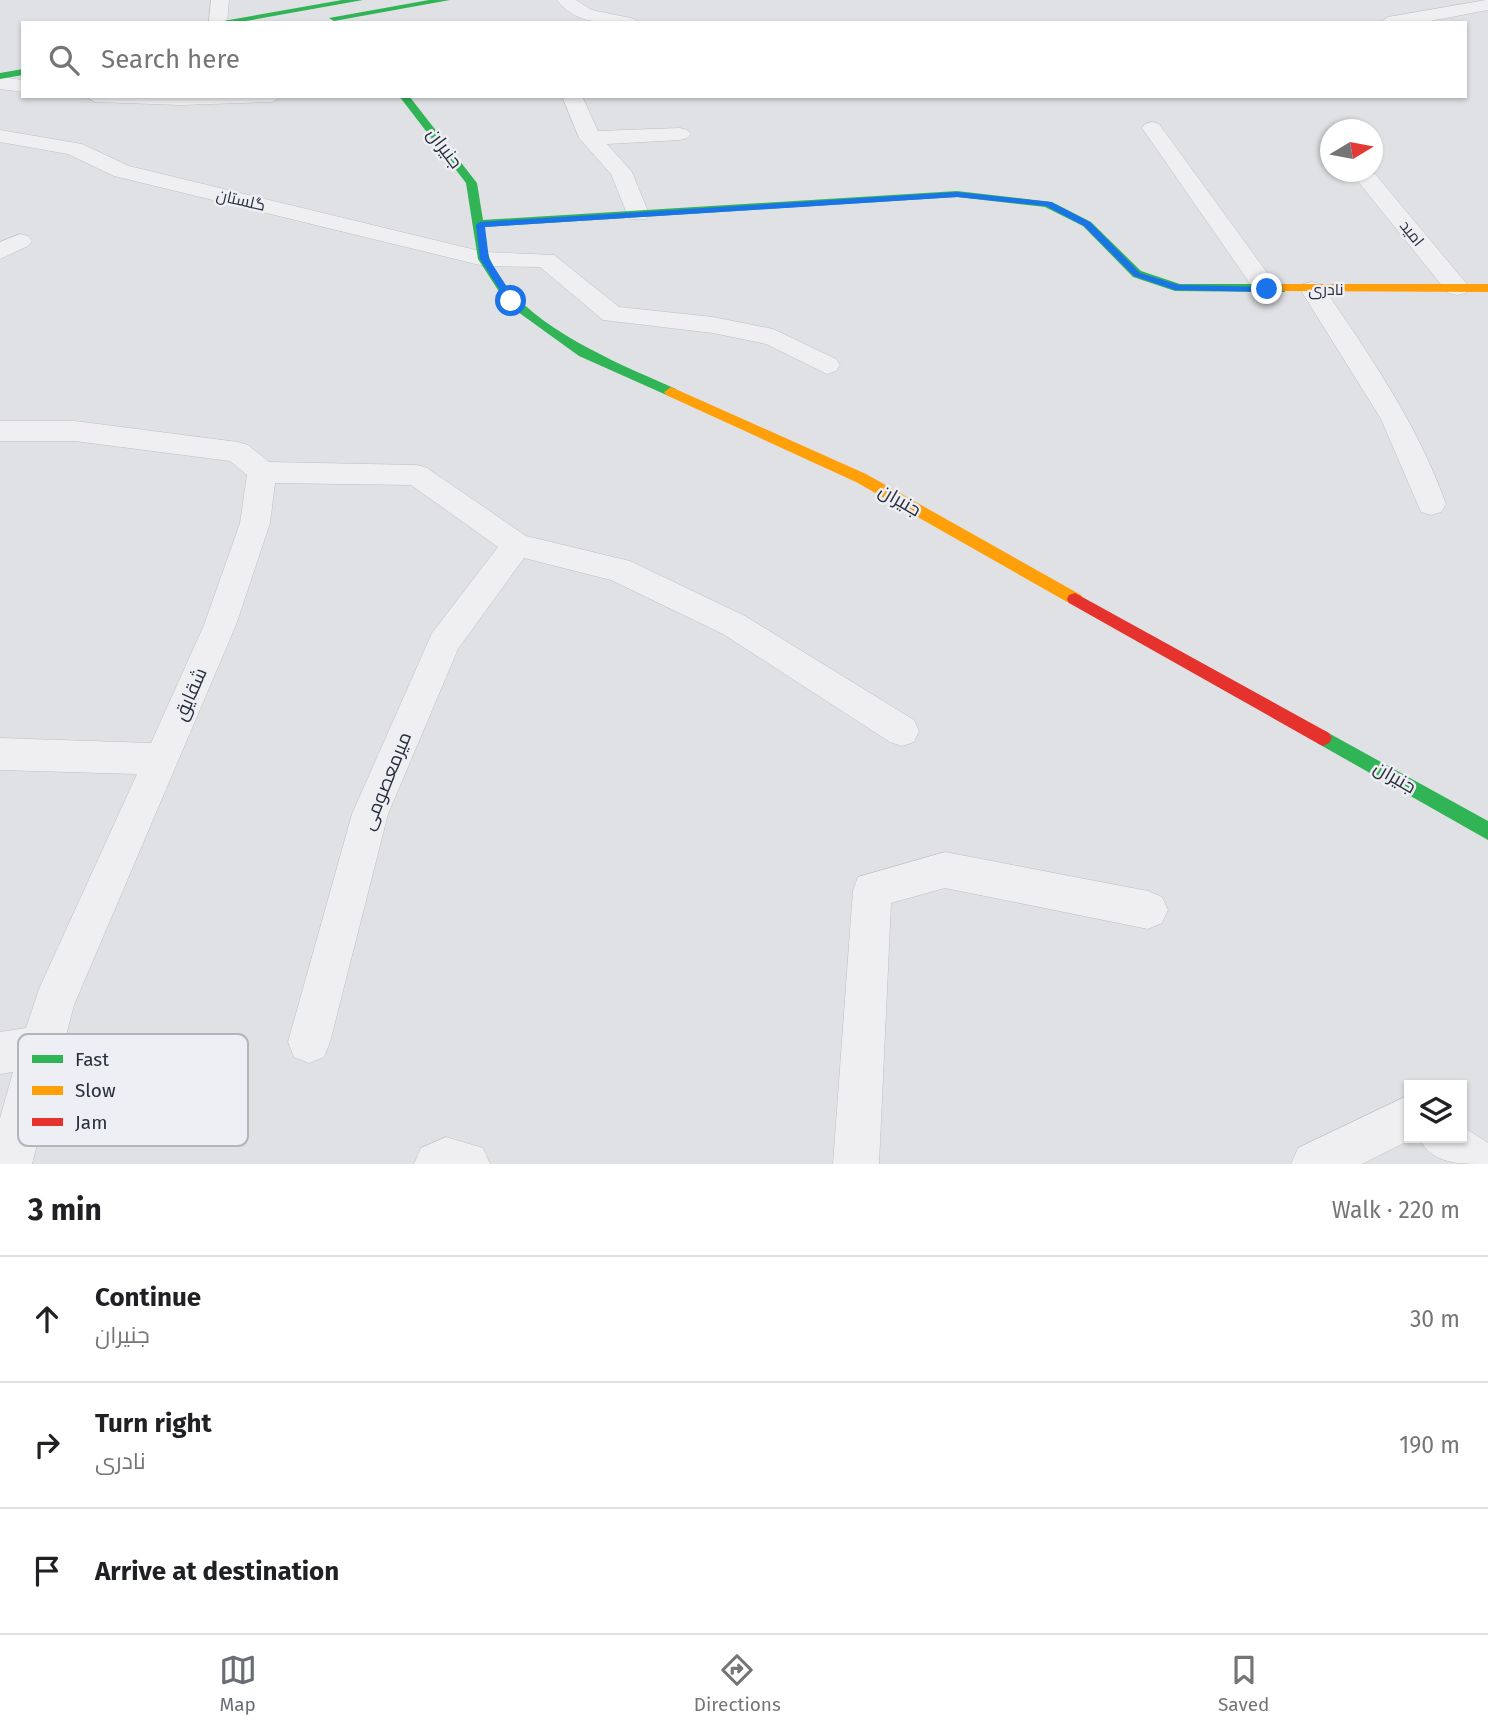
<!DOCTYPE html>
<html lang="en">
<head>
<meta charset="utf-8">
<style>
  body { margin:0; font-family:"Fira Sans",Cairo,sans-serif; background:#f2f2f2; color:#202124 }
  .controls { position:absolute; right:21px; bottom:21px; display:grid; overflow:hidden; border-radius:0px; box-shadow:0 2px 5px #0004 }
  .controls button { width:63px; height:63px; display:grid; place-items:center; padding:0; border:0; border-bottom:2px solid #e0e0e0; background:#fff; color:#202124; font:35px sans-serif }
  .compass { position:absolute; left:1320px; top:119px; width:63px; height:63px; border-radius:50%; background:#fff; box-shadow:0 2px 5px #0004; rotate:80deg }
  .stop { position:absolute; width:21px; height:21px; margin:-16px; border:5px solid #1a73e8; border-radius:50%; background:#fff }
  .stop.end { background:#1a73e8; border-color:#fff; box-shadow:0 2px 7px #0008 }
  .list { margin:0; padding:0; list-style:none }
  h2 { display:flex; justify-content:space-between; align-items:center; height:91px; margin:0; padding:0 28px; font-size:30px }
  h2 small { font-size:23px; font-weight:400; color:#757577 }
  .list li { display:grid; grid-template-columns:46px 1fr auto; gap:21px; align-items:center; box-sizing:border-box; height:126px; padding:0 28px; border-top:2px solid #e0e0e0 }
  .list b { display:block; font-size:26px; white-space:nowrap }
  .list p { margin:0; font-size:23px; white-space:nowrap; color:#757577 }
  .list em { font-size:23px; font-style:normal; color:#757577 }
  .icon { flex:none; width:38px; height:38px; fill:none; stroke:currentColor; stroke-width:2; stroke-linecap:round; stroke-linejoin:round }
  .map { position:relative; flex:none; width:1488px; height:1164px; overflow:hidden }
  .search { position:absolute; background:#fff; box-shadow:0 2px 5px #0004; left:21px; right:21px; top:21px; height:77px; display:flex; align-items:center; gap:18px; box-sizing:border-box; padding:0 24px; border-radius:0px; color:#757577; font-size:26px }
  .sheet { height:469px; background:#fff }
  nav { display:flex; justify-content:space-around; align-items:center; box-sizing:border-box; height:98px; border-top:2px solid #e0e0e0; background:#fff; font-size:19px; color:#757577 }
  nav a { display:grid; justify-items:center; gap:4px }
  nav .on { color:#696d76 }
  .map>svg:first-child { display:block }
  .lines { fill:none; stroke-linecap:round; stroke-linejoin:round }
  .street-casing { stroke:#bebfc2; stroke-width:1 }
  .street { fill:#efeff1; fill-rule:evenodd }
  .fast { fill:#30b455; fill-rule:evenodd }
  .slow { fill:#ff9f0a; fill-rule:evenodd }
  .jam { fill:#e5322d; fill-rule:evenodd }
  .route { fill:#1a73e8 }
  .labels { text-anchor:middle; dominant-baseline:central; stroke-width:5; stroke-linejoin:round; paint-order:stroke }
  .far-street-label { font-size:16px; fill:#292e3b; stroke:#edeff4 }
  .street-label { font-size:19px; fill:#292e3b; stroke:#edeff4 }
  .key { fill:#edeff4; stroke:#b2b5bc; stroke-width:2 }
  .key-label { font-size:19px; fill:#292e3b }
</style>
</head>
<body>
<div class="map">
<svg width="1488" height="1164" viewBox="0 0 1488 1164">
  <rect width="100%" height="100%" fill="#e0e1e4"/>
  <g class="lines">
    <g class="street-casing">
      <path id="street" d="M211 0H229L227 23 209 22Z
        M557 0H576L592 10 635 19 637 23C608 23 576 26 557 0Z
        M1486 0H1488V10L1420 23H1379L1388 17Z
        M0 77 23 80V92L0 89Z
        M85 96H282L272 102 181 105 95 102Z
        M562 96H582L598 131 680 128 687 130 691 134 687 138 680 140 607 144 632 172 649 214 646 219H630L627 214 611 174 579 138Z
        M1152 122 1159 124 1276 285 1279 290 1276 295 1267 298 1258 295 1142 128 1145 124Z
        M0 130 82 144 129 166 484 252 554 255 619 307 713 317 773 329 836 359 840 365 836 371 827 374 766 344 713 333 603 320 540 267 484 266 114 176 68 154 0 142Z
        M1367 172 1375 174 1466 283 1469 288 1466 293 1457 295 1448 293 1356 179 1359 174Z
        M20 234 28 236 32 241 28 246 0 259V242Z
        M1312 282 1321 284C1369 354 1417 423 1446 504L1441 512 1431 515 1421 512 1381 419 1300 289 1303 284Z
        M0 421H75L238 442 248 445 269 462 417 465 427 468 526 536 630 561 745 616 914 720 919 731 914 742 902 746 890 742 723 634 611 580 524 558 458 649 388 814 330 1042 324 1057 309 1063 294 1057 288 1042 352 814 432 633 498 547 411 485 275 483 270 523 236 625 74 1005 32 1164H0V1118L13 1072 0 1074V1032L26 1028 39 989 137 774 0 770V738L151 743 204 625 240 523 247 475 230 461 75 441H0Z
        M945 852 1148 891 1162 897 1168 910 1162 923 1148 929 945 888 891 903 879 1164H833L853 890 858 877Z
        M1409 1095V1138H1414L1362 1164H1291L1298 1148Z
        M1462 1126 1488 1143V1164C1457 1164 1432 1164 1419 1138H1462Z
        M446 1137 483 1148 490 1164H414L421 1148Z"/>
    </g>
    <use href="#street" class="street"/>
    <path class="fast" d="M342 0H363L235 23H212Z
      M429 0H450L334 21 329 18Z
      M23 69V75L0 79V73Z
      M399 96H409L477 183 483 220 957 191 1052 202 1091 222 1141 271 1180 284H1284L1290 288 1284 292 1175 291 1133 277 1083 226 1045 207 957 197 484 227C486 237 486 250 490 259 515 322 617 363 676 389L678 392 671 397 579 356 507 304 478 259 466 183Z
      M1323 730 1488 821V840L1317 743 1314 738 1317 733Z"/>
    <path class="slow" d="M1284 284H1488V292L1280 291V285Z
      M671 387 866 474 1081 595 1083 599 1081 603H1069L856 482 666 395 664 392Z"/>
    <path class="jam" d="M1075 593 1329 733 1332 738 1329 743 1323 746 1317 743 1069 603 1067 599 1069 595Z"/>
  </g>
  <path class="route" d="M957 192 1051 202 1090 222 1140 273 1179 285 1267 287 1271 289 1267 292 1175 290 1134 276 1084 226 1046 206 957 197 485 227 489 259 516 301 511 304 508 303 480 259 476 225 480 222Z"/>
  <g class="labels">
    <g class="far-street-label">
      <text transform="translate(241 200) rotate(13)">گلستان</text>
      <text transform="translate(1412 233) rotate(51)">امید</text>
      <text x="1326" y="289">نادری</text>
    </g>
    <g class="street-label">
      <text transform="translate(445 148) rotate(53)">جنیران</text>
      <text transform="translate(900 500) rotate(30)">جنیران</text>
      <text transform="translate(190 694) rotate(-66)">شقایق</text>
      <text transform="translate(1395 777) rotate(30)">جنیران</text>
      <text transform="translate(386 781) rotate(-68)">میرمعصومی</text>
    </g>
  </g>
  <rect x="18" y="1034" width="230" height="112" rx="10" class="key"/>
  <rect x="32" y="1055" width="31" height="8" fill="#30b455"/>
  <rect x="32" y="1086" width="31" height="9" fill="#ff9f0a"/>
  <rect x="32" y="1118" width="31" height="8" fill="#e5322d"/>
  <g class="key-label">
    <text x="75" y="1066">Fast</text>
    <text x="75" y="1097">Slow</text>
    <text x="75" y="1129">Jam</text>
  </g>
</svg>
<div class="controls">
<button><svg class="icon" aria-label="layers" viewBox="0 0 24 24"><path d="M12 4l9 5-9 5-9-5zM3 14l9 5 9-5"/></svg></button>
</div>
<svg class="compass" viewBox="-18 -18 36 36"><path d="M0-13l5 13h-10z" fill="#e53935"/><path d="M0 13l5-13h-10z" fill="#757577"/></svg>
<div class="stop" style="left:511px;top:301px"></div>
<div class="stop end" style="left:1267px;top:289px"></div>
<div class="search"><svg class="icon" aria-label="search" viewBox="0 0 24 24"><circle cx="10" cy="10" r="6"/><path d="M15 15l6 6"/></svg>Search here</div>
</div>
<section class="sheet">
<h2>3 min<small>Walk · 220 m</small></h2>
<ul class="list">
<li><svg class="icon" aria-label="ahead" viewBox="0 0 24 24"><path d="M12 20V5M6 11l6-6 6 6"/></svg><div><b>Continue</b><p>جنیران</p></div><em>30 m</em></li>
<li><svg class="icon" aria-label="right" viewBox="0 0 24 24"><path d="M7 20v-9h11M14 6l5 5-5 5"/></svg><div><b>Turn right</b><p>نادری</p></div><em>190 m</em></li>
<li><svg class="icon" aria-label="arrive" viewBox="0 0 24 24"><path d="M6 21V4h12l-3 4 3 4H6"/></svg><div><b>Arrive at destination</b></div></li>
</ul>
</section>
<nav>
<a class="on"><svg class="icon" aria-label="map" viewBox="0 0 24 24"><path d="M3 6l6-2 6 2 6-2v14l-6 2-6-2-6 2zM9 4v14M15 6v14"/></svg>Map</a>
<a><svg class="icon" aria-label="directions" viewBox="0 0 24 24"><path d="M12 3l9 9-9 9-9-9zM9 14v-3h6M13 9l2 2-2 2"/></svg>Directions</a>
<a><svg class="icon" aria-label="saved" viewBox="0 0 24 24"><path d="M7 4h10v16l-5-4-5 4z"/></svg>Saved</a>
</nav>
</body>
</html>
